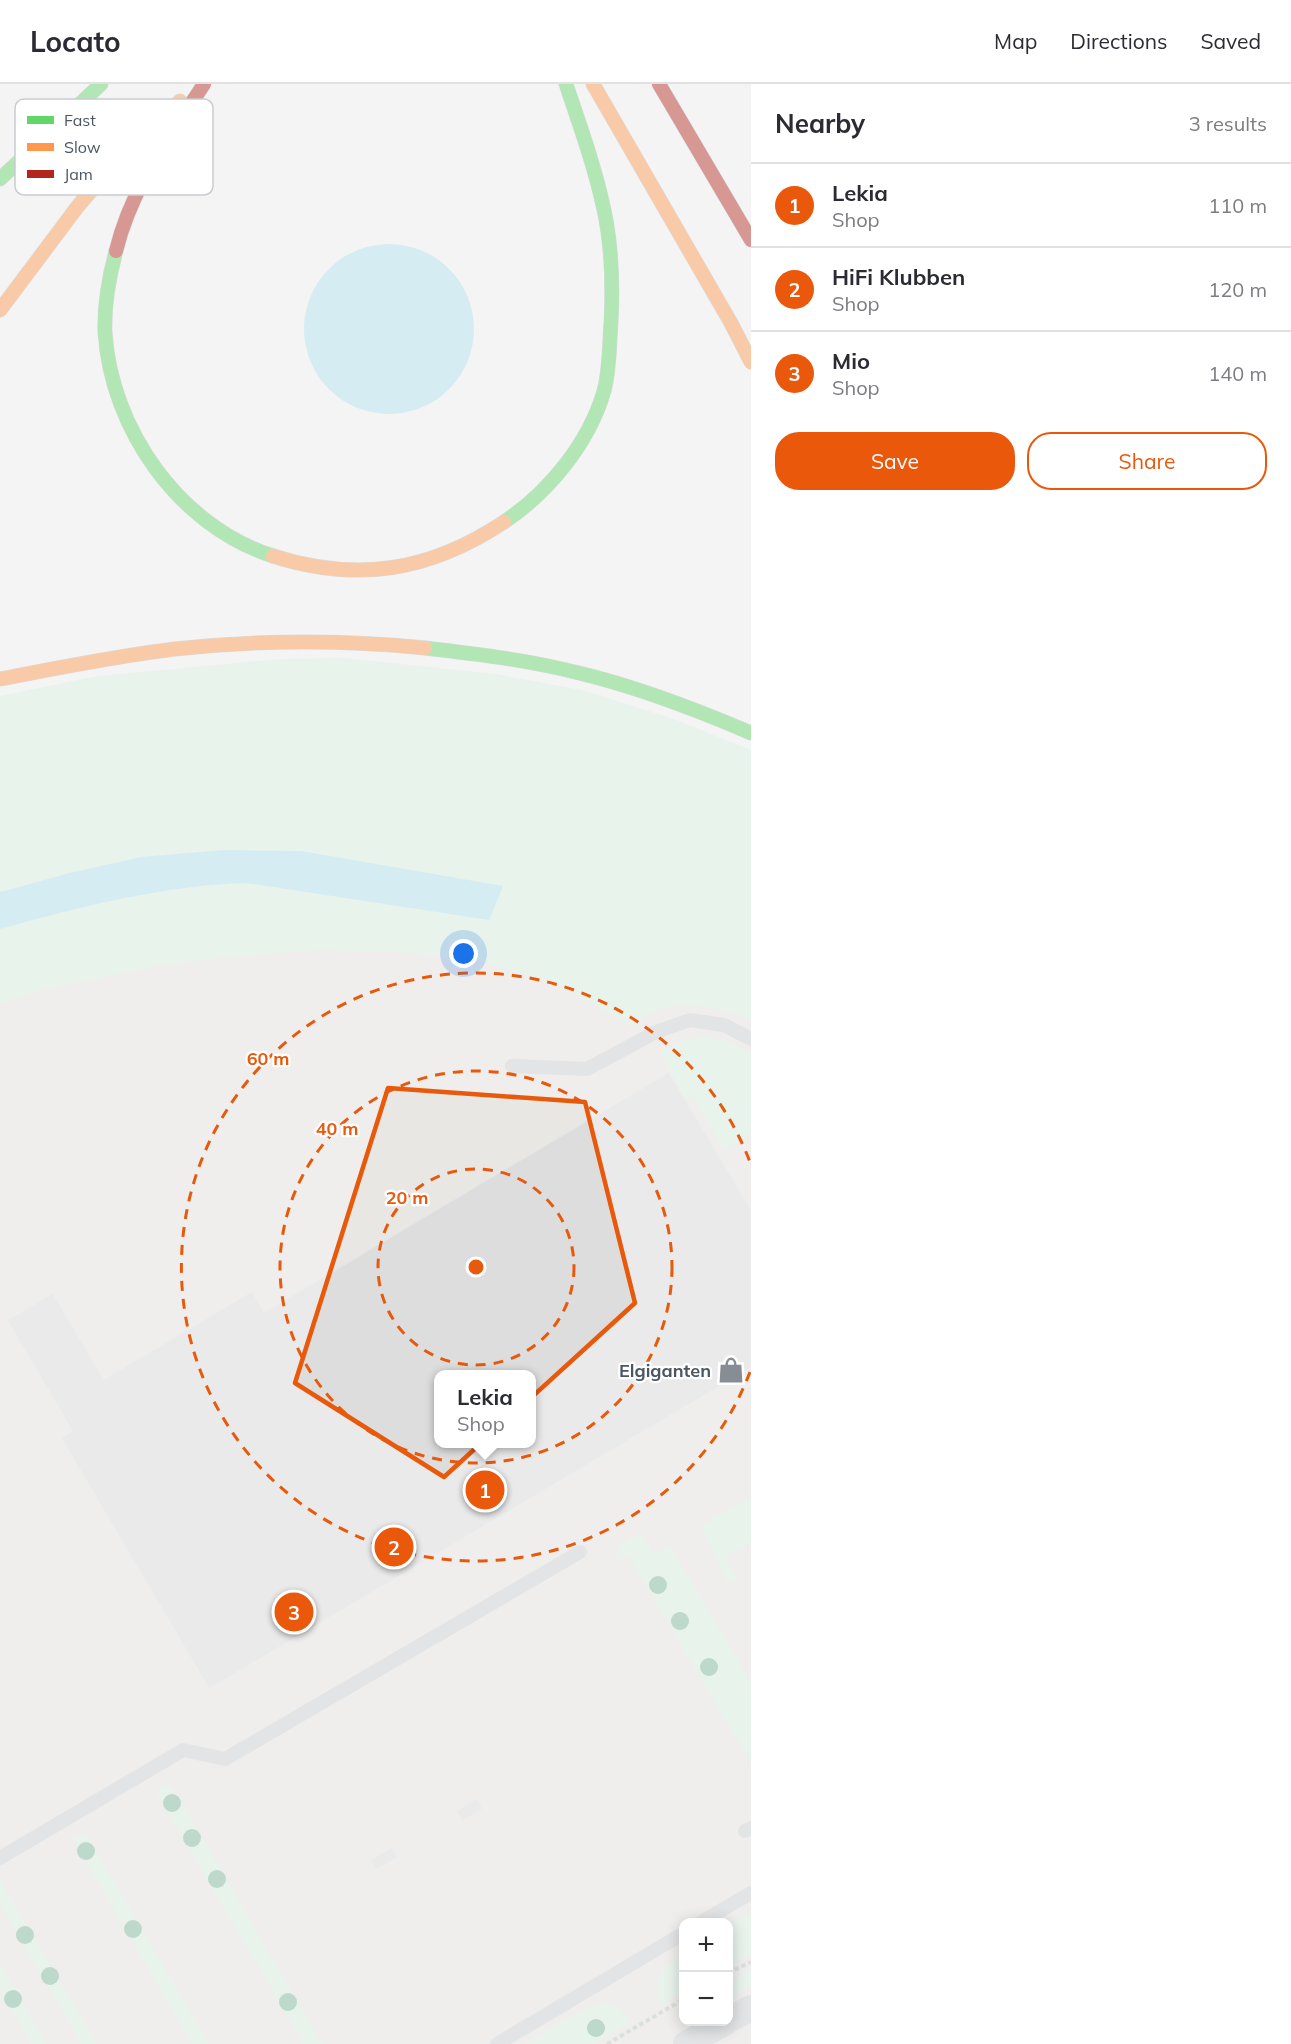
<!DOCTYPE html>
<html lang="en">
<head>
<meta charset="utf-8">
<style>
  body { margin:0; font-family:Mulish,sans-serif; background:#f2f2f3; color:#2b2b33 }
  .controls { position:absolute; right:18px; bottom:18px; display:grid; overflow:hidden; border-radius:12px; box-shadow:0 3px 15px #0003 }
  .controls button { width:54px; height:54px; display:grid; place-items:center; padding:0; border:0; border-bottom:2px solid #e1e1e2; background:#fff; color:#2b2b33; font:30px sans-serif }
  .you { position:absolute; left:464px; top:870px; width:21px; height:21px; margin:-15px; border:4px solid #fff; border-radius:50%; background:#1a73e8; box-shadow:0 0 0 9px #1a73e833 }
  .badge { display:grid; place-items:center; width:39px; height:39px; border-radius:50%; background:#ea580c; color:#fff; font-size:20px; font-weight:700 }
  .pin { position:absolute; translate:-50% -50%; border:3px solid #fff; box-shadow:0 2px 6px #0006 }
  .popup { position:absolute; left:434px; top:1286px; width:102px; height:78px; box-sizing:border-box; display:grid; place-content:center; border-radius:12px; background:#fff; filter:drop-shadow(0 2px 4px #0005); font-size:20px; white-space:nowrap; color:#7c7c81 }
  .popup b { font-size:22px; color:#2b2b33 }
  .popup::after { content:''; position:absolute; left:50%; top:100%; margin-left:-12px; border:12px solid transparent; border-top-color:#fff }
  .list { margin:0; padding:0; list-style:none }
  h2 { display:flex; justify-content:space-between; align-items:center; height:78px; margin:0; padding:0 24px; font-size:26px }
  h2 small { font-size:20px; font-weight:400; color:#7c7c81 }
  .list li { display:grid; grid-template-columns:39px 1fr auto; gap:18px; align-items:center; box-sizing:border-box; height:84px; padding:0 24px; border-top:2px solid #e1e1e2 }
  .list b { display:block; font-size:22px; white-space:nowrap }
  .list p { margin:0; font-size:20px; white-space:nowrap; color:#7c7c81 }
  .list em { font-size:20px; font-style:normal; color:#7c7c81 }
  .actions { display:flex; gap:12px; padding:18px 24px }
  .actions a { flex:1; padding:14px 0; border:2px solid #ea580c; border-radius:24px; text-align:center; font-size:21px; color:#ea580c }
  .actions .main { background:#ea580c; color:#fff }
  .map { position:relative; flex:none; width:751px; height:1960px; overflow:hidden }
  header { display:flex; align-items:center; gap:36px; box-sizing:border-box; height:84px; padding:0 30px; background:#fff; border-bottom:2px solid #e1e1e2 }
  header strong { font-size:28px }
  nav { display:flex; gap:33px; margin-inline-start:auto; font-size:21px }
  main { display:flex }
  aside { flex:1; background:#fff }
  .map>svg:first-child { display:block }
  .commercial { fill:#e8e7e3; fill-rule:evenodd }
  .green { fill:#d9f2e3 }
  .water { fill:#aee2f0 }
  .building { fill:#ddddde; stroke:#e5e6e7; stroke-width:1.5; fill-rule:evenodd }
  .lines { fill:none; stroke-linecap:round; stroke-linejoin:round }
  .fast-casing { stroke:#b9bec3; stroke-width:15 }
  .slow-casing { stroke:#b9bec3; stroke-width:15 }
  .jam-casing { stroke:#b9bec3; stroke-width:15 }
  .path { stroke:#bcc7c4; stroke-width:4; stroke-dasharray:4.5 3; stroke-linecap:butt }
  .lane { stroke:#ced0d2; stroke-width:14 }
  .street { stroke:#ced0d2; stroke-width:26 }
  .fast { stroke:#63d668; stroke-width:14 }
  .slow { stroke:#ff974d; stroke-width:14 }
  .jam { stroke:#b3261e; stroke-width:14 }
  .tree { fill:#7ab899 }
  .marked { fill:none; stroke:#e8590c; stroke-width:4.5; stroke-linejoin:round }
  .ring { fill:none; stroke:#e8590c; stroke-width:3; stroke-dasharray:10 8 }
  .labels { text-anchor:middle; dominant-baseline:central; stroke-width:4.5; stroke-linejoin:round; paint-order:stroke }
  .poi-label { font-size:18px; font-weight:bold; fill:#4a5661; stroke:#fff; text-anchor:end }
  .key { fill:#fff; stroke:#c9ccd0; stroke-width:1.5 }
  .key-label { font-size:16px; fill:#4a5661 }
  .centre { fill:#e8590c; stroke:#fff; stroke-width:3 }
  .ring-label { font-size:18px; text-anchor:middle; font-weight:bold; fill:#e8590c; stroke:#fff; stroke-width:4.5; stroke-linejoin:round; paint-order:stroke }
</style>
</head>
<body>
<header>
<strong>Locato</strong>
<nav><a>Map</a><a>Directions</a><a>Saved</a></nav>
</header>
<main>
<div class="map">
<svg width="751" height="1960" viewBox="0 0 751 1960">
  <rect width="100%" height="100%" fill="#f4f4f4"/>
  <path class="commercial" d="M0 634 751 697V1960H0ZM438 1290H532V1360H438ZM684 1838H728V1938H684Z"/>
  <path class="green" d="M344 574 496 590 586 607 674 635 751 666V936C716 923 662 908 635 942L553 899 479 876 397 868 320 866 216 874 157 882 45 905 0 919V612L98 592 280 575Z
    M705 953 726 957 751 969V1050L724 1066 693 1012 686 1015 660 968 682 957Z
    M751 1412V1458L725 1473 738 1495 728 1499 701 1442Z
    M641 1448 653 1470 670 1462 751 1598V1679L628 1471 618 1476 616 1471 618 1464Z
    M164 1701H169L174 1706 322 1960H304L158 1711 159 1705Z
    M85 1748 209 1960H192L73 1755Z
    M0 1798H1L97 1960H82L0 1820Z
    M751 1828V1871L729 1881V1842Z
    M683 1869V1907L662 1920C650 1898 665 1881 683 1869Z
    M0 1880 47 1960H32L0 1906Z
    M751 1886V1902L729 1916V1897Z
    M604 1920 619 1923 630 1938 594 1960H525L585 1925Z"/>
  <path class="water" d="M304 245a85 85 0 1 1 170 0a85 85 0 1 1-170 0Z
    M224 766 301 767 503 802 489 836 247 799C164 801 80 823 0 845V808L70 789 141 773Z"/>
  <path class="building" d="M669 988 751 1125V1284L209 1605 61 1354 72 1347 7 1236 53 1209 104 1295 252 1207 264 1228ZM438 1290H532V1360H438Z
    M477 1714 483 1725 462 1737 456 1727Z
    M392 1763 398 1774 376 1786 370 1776Z"/>
  <g class="lines">
    <g class="fast-casing">
      <path id="fast" d="M0 95 101 0
        M116 167C109 193 104 221 105 248 111 345 179 442 273 472
        M504 438C549 408 589 359 604 307 610 285 609 261 611 239 613 201 612 163 604 126 595 83 580 42 566 0
        M425 564C477 570 528 576 579 589 638 603 695 625 751 649"/>
    </g>
    <g class="slow-casing">
      <path id="slow" d="M593 0 731 239 751 278
        M0 226 78 122 128 64 180 17
        M273 472C358 499 430 487 504 438
        M0 595C58 584 116 572 175 565 258 556 343 556 425 564"/>
    </g>
    <g class="jam-casing">
      <path id="jam" d="M659 0 751 156
        M116 167C131 104 169 54 204 0"/>
    </g>
    <path class="path" d="M728 1889 751 1878
      M607 1960 684 1915"/>
    <path class="lane" d="M512 982 587 985 656 948 690 936 724 941 751 955
      M745 1747 751 1744
      M0 1774 183 1666 225 1675 580 1468
      M701 1838 751 1809
      M497 1960 684 1849"/>
    <path class="street" d="M728 1936 751 1924
      M686 1960 726 1938"/>
    <use href="#fast" class="fast"/>
    <use href="#slow" class="slow"/>
    <use href="#jam" class="jam"/>
  </g>
  <g class="tree">
    <circle cx="658" cy="1501" r="9"/>
    <circle cx="680" cy="1537" r="9"/>
    <circle cx="709" cy="1583" r="9"/>
    <circle cx="172" cy="1719" r="9"/>
    <circle cx="192" cy="1754" r="9"/>
    <circle cx="86" cy="1767" r="9"/>
    <circle cx="217" cy="1795" r="9"/>
    <circle cx="133" cy="1845" r="9"/>
    <circle cx="25" cy="1851" r="9"/>
    <circle cx="50" cy="1892" r="9"/>
    <circle cx="13" cy="1915" r="9"/>
    <circle cx="288" cy="1918" r="9"/>
    <circle cx="596" cy="1944" r="9"/>
  </g>
  <path d="M0 0H751V1960H0ZM388 1004 585 1018 635 1219 444 1393 295 1299Z" fill="#f4f4f4" fill-opacity=".55" fill-rule="evenodd"/>
  <path class="marked" d="M388 1004 585 1018 635 1219 444 1393 295 1299Z"/>
  <g class="ring">
    <circle cx="476" cy="1183" r="98"/>
    <circle cx="476" cy="1183" r="196"/>
    <path d="M750 1288A294 294 0 1 1 750 1078"/>
  </g>
  <defs>
    <g id="shop-bare" transform="scale(2.07)"><path d="M-5-2.5h2.3a2.7 3.5 0 0 1 5.4 0H5L5.5 6h-11ZM-1.5-2.5h3a1.5 2.3 0 0 0-3 0Z" fill="#868d94" stroke="#fff" stroke-width="2.5" paint-order="stroke"/></g>
  </defs>
  <g fill-rule="evenodd">
    <use href="#shop-bare" x="731" y="1286"/>
  </g>
  <g class="labels">
    <g class="poi-label">
      <text x="711" y="1286">Elgiganten</text>
    </g>
  </g>
  <rect x="15" y="15" width="198" height="96" rx="9" class="key"/>
  <rect x="27" y="32" width="27" height="8" fill="#63d668"/>
  <rect x="27" y="59" width="27" height="8" fill="#ff974d"/>
  <rect x="27" y="86" width="27" height="8" fill="#b3261e"/>
  <g class="key-label">
    <text x="64" y="42">Fast</text>
    <text x="64" y="69">Slow</text>
    <text x="64" y="96">Jam</text>
  </g>
  <circle cx="476" cy="1183" r="9" class="centre"/>
  <g class="ring-label">
    <text x="268" y="981">60 m</text>
    <text x="337" y="1051">40 m</text>
    <text x="407" y="1120">20 m</text>
  </g>
</svg>
<div class="controls">
<button>+</button>
<button>−</button>
</div>
<div class="you"></div>
<div class="pin badge" style="left:485px;top:1406px">1</div>
<div class="popup"><b>Lekia</b>Shop</div>
<div class="pin badge" style="left:394px;top:1463px">2</div>
<div class="pin badge" style="left:294px;top:1528px">3</div>
</div>
<aside>
<h2>Nearby<small>3 results</small></h2>
<ul class="list">
<li><span class="badge">1</span><div><b>Lekia</b><p>Shop</p></div><em>110 m</em></li>
<li><span class="badge">2</span><div><b>HiFi Klubben</b><p>Shop</p></div><em>120 m</em></li>
<li><span class="badge">3</span><div><b>Mio</b><p>Shop</p></div><em>140 m</em></li>
</ul>
<div class="actions"><a class="main">Save</a><a>Share</a></div>
</aside>
</main>
</body>
</html>
